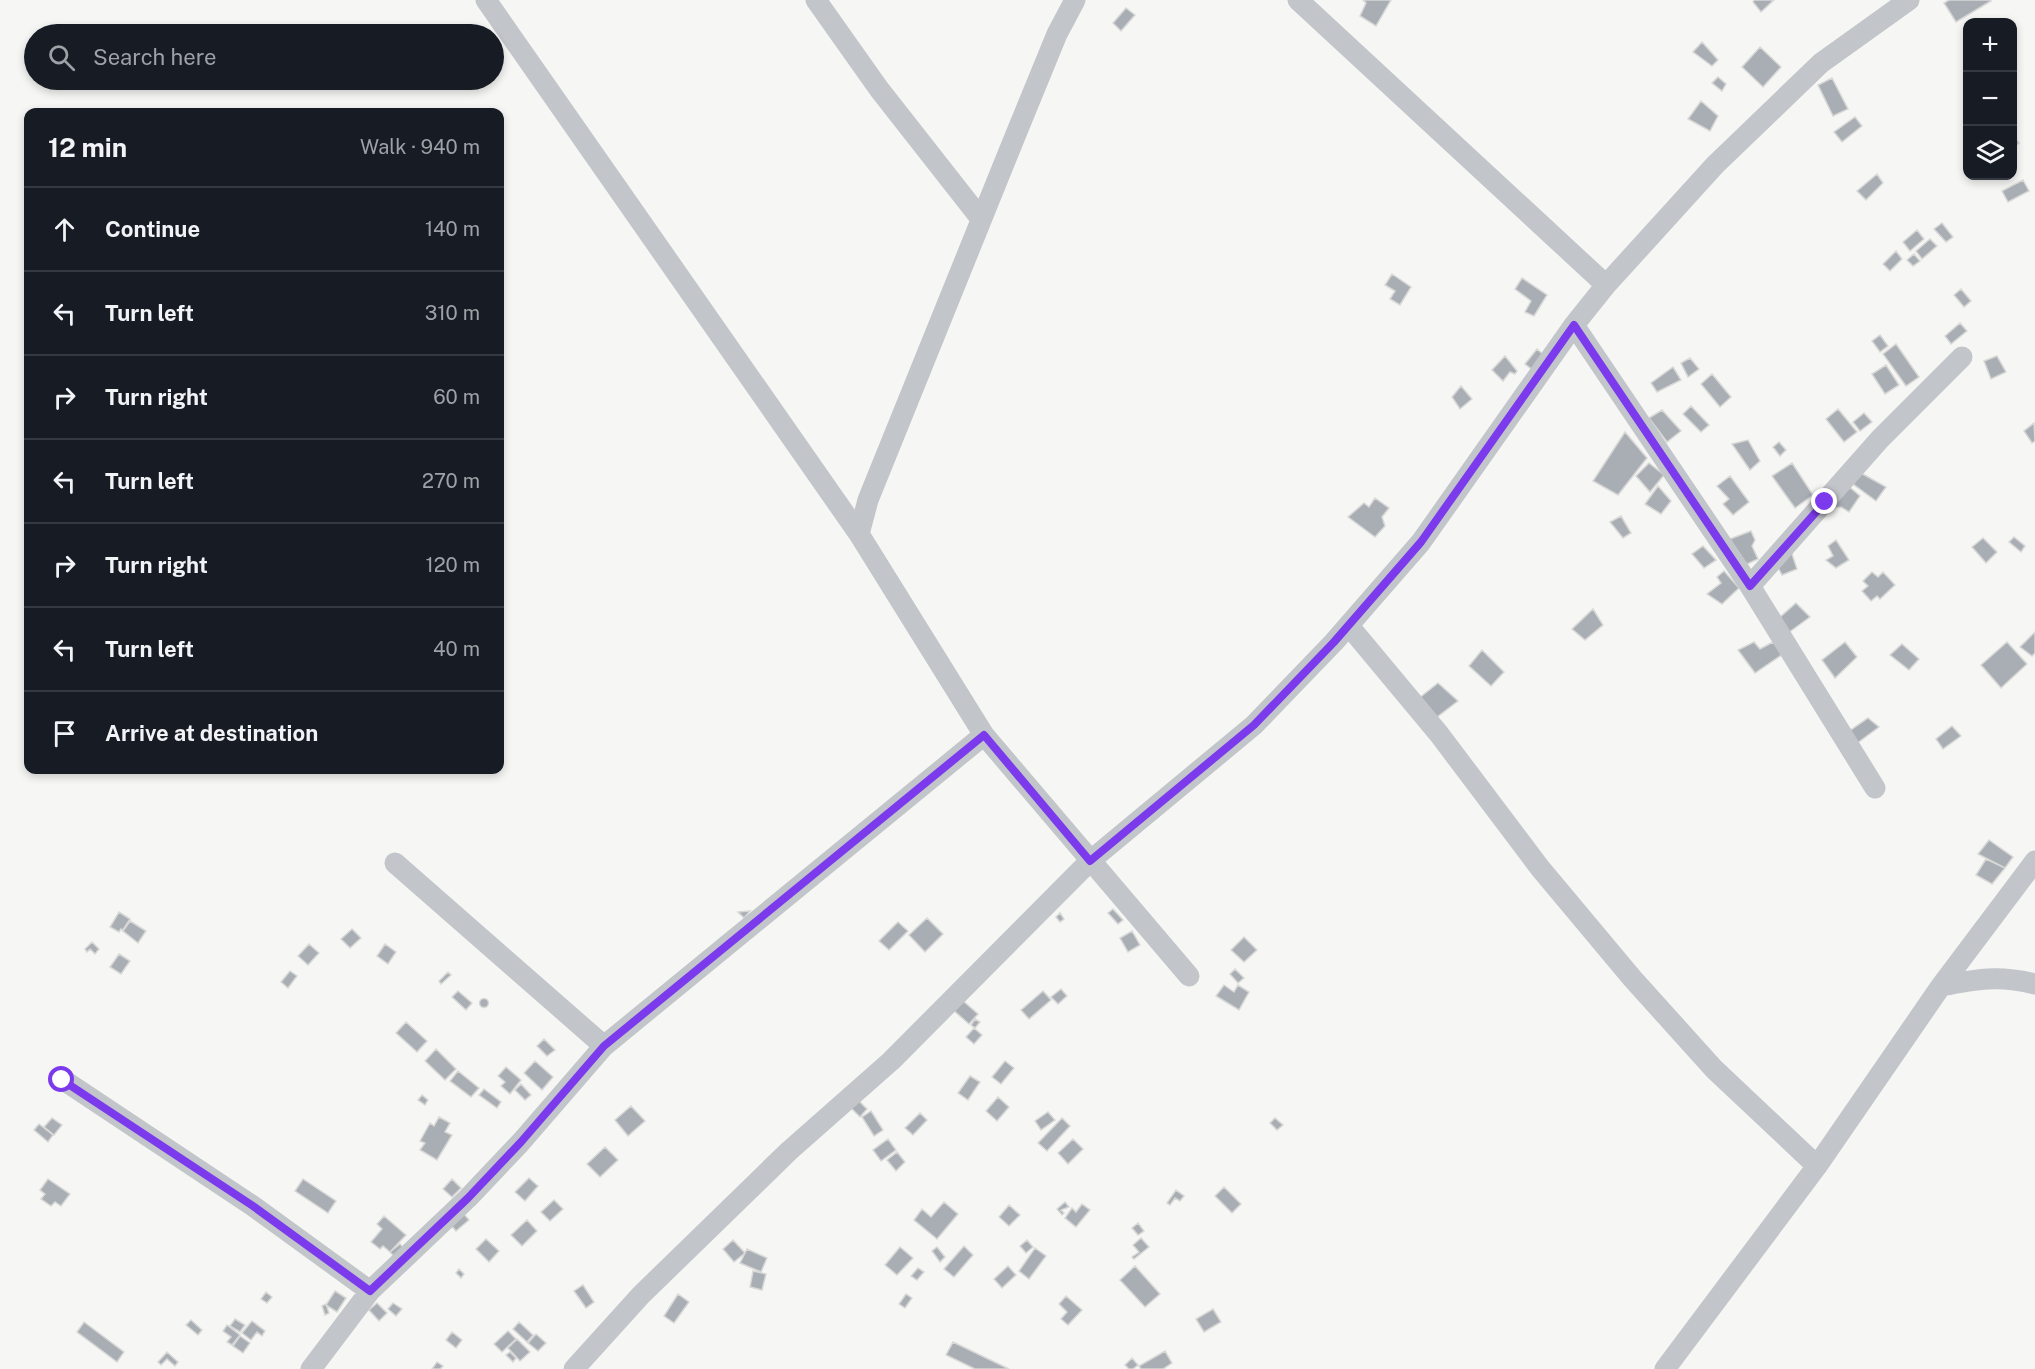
<!DOCTYPE html>
<html lang="en">
<head>
<meta charset="utf-8">
<style>
  body { margin:0; font-family:"Public Sans",sans-serif; background:#20242c; color:#f1f3f6 }
  .controls { position:absolute; right:18px; top:18px; display:grid; overflow:hidden; border-radius:12px; box-shadow:0 3px 9px #0003 }
  .controls button { width:54px; height:54px; display:grid; place-items:center; padding:0; border:0; border-bottom:2px solid #363941; background:#171b24; color:#f1f3f6; font:30px sans-serif }
  .stop { position:absolute; width:18px; height:18px; margin:-14px; border:4px solid #7c3aed; border-radius:50%; background:#fff }
  .stop.end { background:#7c3aed; border-color:#fff; box-shadow:0 2px 6px #0008 }
  .list { margin:0; padding:0; list-style:none }
  h2 { display:flex; justify-content:space-between; align-items:center; height:78px; margin:0; padding:0 24px; font-size:26px }
  h2 small { font-size:20px; font-weight:400; color:#9ea1a6 }
  .list li { display:grid; grid-template-columns:39px 1fr auto; gap:18px; align-items:center; box-sizing:border-box; height:84px; padding:0 24px; border-top:2px solid #363941 }
  .list b { display:block; font-size:22px; white-space:nowrap }
  .list em { font-size:20px; font-style:normal; color:#9ea1a6 }
  .icon { flex:none; width:33px; height:33px; fill:none; stroke:currentColor; stroke-width:2; stroke-linecap:round; stroke-linejoin:round }
  .map { position:relative; flex:none; width:2035px; height:1369px; overflow:hidden }
  .search { position:absolute; background:#171b24; box-shadow:0 3px 9px #0003; left:24px; top:24px; width:480px; height:66px; display:flex; align-items:center; gap:15px; box-sizing:border-box; padding:0 21px; border-radius:33px; color:#9ea1a6; font-size:22px }
  .panel { position:absolute; background:#171b24; box-shadow:0 3px 9px #0003; left:24px; top:108px; width:480px; height:666px; border-radius:12px }
  .map>svg:first-child { display:block }
  .building { fill:#a9aeb5; stroke:#d8d8d6; stroke-width:1.5 }
  .lines { fill:none; stroke-linecap:round; stroke-linejoin:round }
  .minor { stroke:#c2c5c9; stroke-width:21 }
  .route { stroke:#7c3aed; stroke-width:8 }
</style>
</head>
<body>
<div class="map">
<svg width="2035" height="1369" viewBox="0 0 2035 1369">
  <rect width="100%" height="100%" fill="#f6f7f4"/>
  <path class="building" d="M1363 0H1391L1376 26 1360 16 1366 3Z
    M1754 0H1774L1761 12 1753 2Z
    M1949 0H1990L1991 1 1956 22 1944 3Z
    M1126 8 1135 15 1121 31 1113 23Z
    M1702 42 1718 60 1712 66 1693 52Z
    M1760 47 1781 67 1763 87 1742 67Z
    M1718 77 1726 84 1722 91 1712 83Z
    M1832 78 1848 109 1833 116 1818 85Z
    M1701 101 1718 116 1710 131 1688 119Z
    M1855 117 1862 126 1842 142 1834 132Z
    M2012 135 2019 143 2012 148Z
    M1877 174 1883 183 1866 200 1857 191Z
    M2023 180 2029 191 2008 202 2002 191Z
    M1942 223 1953 237 1946 242 1934 229Z
    M1917 230 1924 239 1910 251 1903 242Z
    M1930 239 1937 246 1922 259 1916 251Z
    M1896 251 1902 259 1890 271 1883 264Z
    M1914 254 1920 261 1913 266 1907 260Z
    M1392 274 1411 287 1400 305 1390 299 1395 291 1385 285Z
    M1522 278 1547 295 1534 316 1525 312 1531 301 1515 289Z
    M1961 289 1971 301 1964 307 1954 295Z
    M1960 323 1967 331 1951 344 1945 336Z
    M1880 335 1888 346 1880 352 1872 341Z
    M1896 344 1919 377 1906 386 1883 354Z
    M1537 349 1546 357 1534 371 1525 364Z
    M1505 356 1517 371 1515 374 1510 372 1503 381 1492 370Z
    M1997 356 2006 372 1991 379 1984 361Z
    M1690 358 1699 369 1688 377 1681 363Z
    M1886 365 1899 385 1885 394 1872 374Z
    M1673 367 1681 380 1657 392 1651 383Z
    M1712 374 1731 397 1720 407 1701 384Z
    M1461 386 1472 399 1460 409 1452 397Z
    M1691 406 1709 425 1701 432 1683 414Z
    M1838 409 1857 432 1844 442 1826 419Z
    M1662 410 1681 431 1667 442 1649 418Z
    M1864 413 1872 422 1860 431 1853 422Z
    M2034 423 2035 441 2032 443 2024 431Z
    M1625 432 1647 458 1618 495 1593 481Z
    M1748 440 1760 461 1750 470 1732 444Z
    M1779 442 1786 450 1780 456 1773 447Z
    M1649 463 1664 475 1650 492 1636 476Z
    M1792 463 1813 495 1795 508 1772 476Z
    M1861 473 1886 487 1876 501 1853 484Z
    M1730 476 1749 502 1733 515 1723 504 1729 499 1717 486Z
    M1846 484 1860 496 1849 512 1841 507 1831 508Z
    M1658 486 1671 501 1661 514 1645 504Z
    M1375 498 1389 508 1382 517 1385 526 1375 537 1348 517 1364 503 1369 507Z
    M1621 516 1631 533 1623 538 1610 522Z
    M1751 531 1755 540 1752 546 1758 559 1743 566 1730 539Z
    M2014 537 2025 546 2021 552 2009 542Z
    M1983 538 1997 552 1986 563 1972 547Z
    M1836 540 1849 560 1836 568 1826 560 1833 556 1828 546Z
    M1703 546 1716 560 1704 568 1692 554Z
    M1790 548 1797 569 1782 575 1774 560Z
    M1724 571 1739 588 1722 604 1707 594 1721 583 1717 577Z
    M1872 572 1878 577 1883 572 1895 585 1880 599 1877 596 1871 601 1862 591 1868 586 1863 581Z
    M1796 603 1810 617 1788 633 1779 618Z
    M1593 609 1603 625 1585 640 1572 629Z
    M2035 632V653L2032 656 2020 647Z
    M1754 642 1760 649 1773 642 1783 654 1755 673 1738 650Z
    M1845 642 1857 657 1835 678 1822 660Z
    M2007 642 2027 664 2001 688 1981 665Z
    M1902 644 1919 659 1909 670 1890 655Z
    M1482 650 1504 672 1491 686 1469 666Z
    M1438 683 1458 701 1437 717 1418 699Z
    M1868 718 1879 727 1856 744 1848 732Z
    M1952 726 1961 736 1943 749 1936 739Z
    M1989 840 2013 857 2005 868 1978 854Z
    M1986 859 2005 868 1992 884 1976 875Z
    M1113 909 1123 920 1118 924 1108 913Z
    M750 911 744 918 738 912Z
    M119 912 130 919 123 930 121 929 119 932 110 927Z
    M1060 913 1064 919 1060 922 1056 917Z
    M927 918 943 934 925 952 909 935Z
    M130 921 146 931 138 943 123 931Z
    M898 922 908 931 889 950 879 941Z
    M352 929 361 938 350 948 341 939Z
    M1132 931 1140 945 1128 952 1120 938Z
    M1244 937 1257 950 1244 962 1231 950Z
    M92 942 99 949 95 954 90 949 87 952 85 949Z
    M309 944 319 953 308 965 298 956Z
    M385 944 396 952 388 964 377 956Z
    M119 954 130 961 121 974 110 967Z
    M1235 969 1244 978 1238 983 1230 974Z
    M290 971 297 976 288 988 281 982Z
    M448 972 451 975 441 984 439 981Z
    M1224 985 1234 992 1238 985 1249 992 1239 1010 1216 996Z
    M1061 989 1067 996 1058 1004 1051 997Z
    M458 991 472 1003 466 1010 452 997Z
    M1043 991 1051 1000 1029 1019 1021 1010Z
    M479.5 1003a4.5 4.5 0 1 1 9 0a4.5 4.5 0 1 1-9 0Z
    M961 999 978 1014 969 1024 952 1009Z
    M975 1019 980 1022 975 1028 971 1025Z
    M406 1022 427 1041 417 1052 396 1033Z
    M974 1028 982 1035 974 1044 966 1037Z
    M544 1039 555 1050 547 1056 537 1046Z
    M436 1049 456 1069 445 1080 425 1061Z
    M535 1061 553 1077 542 1090 524 1073Z
    M1005 1061 1014 1068 1001 1084 992 1077Z
    M506 1067 521 1080 510 1094 501 1086 505 1082 498 1076Z
    M458 1071 479 1088 471 1097 450 1081Z
    M970 1076 980 1082 968 1100 958 1093Z
    M521 1084 531 1095 525 1100 515 1090Z
    M484 1089 501 1102 497 1108 479 1095Z
    M422 1095 428 1100 425 1105 418 1100Z
    M998 1097 1009 1107 997 1121 986 1111Z
    M858 1100 867 1109 860 1117 851 1108Z
    M631 1106 645 1121 628 1136 615 1120Z
    M871 1111 883 1130 874 1136 862 1117Z
    M1048 1112 1055 1120 1041 1130 1035 1121Z
    M920 1113 927 1120 913 1135 905 1128Z
    M439 1117 450 1123 445 1132 452 1135 437 1160 420 1150 425 1143 420 1141 430 1123 434 1126Z
    M52 1118 62 1125 54 1135 44 1127Z
    M1062 1118 1070 1126 1047 1151 1038 1143Z
    M1275 1118 1283 1125 1277 1130 1270 1123Z
    M39 1124 53 1135 48 1142 34 1130Z
    M888 1139 896 1150 881 1161 873 1150Z
    M1073 1139 1083 1149 1068 1164 1058 1153Z
    M605 1147 618 1160 600 1177 587 1164Z
    M897 1152 905 1162 896 1171 887 1160Z
    M529 1178 538 1186 525 1201 515 1192Z
    M48 1179 70 1194 61 1206 55 1202 51 1206 41 1199 45 1194 40 1190Z
    M303 1179 336 1201 328 1213 295 1191Z
    M452 1179 461 1188 452 1197 443 1189Z
    M1224 1187 1241 1204 1232 1213 1215 1196Z
    M1176 1190 1184 1196 1180 1201 1175 1198 1170 1205 1167 1203Z
    M554 1200 563 1209 550 1221 541 1212Z
    M944 1202 958 1214 937 1239 914 1220 922 1209 931 1217Z
    M1065 1202 1069 1207 1061 1210 1064 1213 1062 1215 1057 1209Z
    M1082 1204 1090 1210 1076 1227 1065 1218 1072 1208 1076 1212Z
    M1009 1205 1020 1215 1009 1226 999 1217Z
    M463 1213 469 1220 456 1231 450 1224Z
    M384 1216 406 1235 390 1252 383 1246 380 1249 371 1242 382 1229 377 1224Z
    M527 1220 537 1231 522 1246 511 1235Z
    M1138 1223 1144 1231 1138 1235 1132 1228Z
    M1141 1238 1149 1247 1134 1259 1132 1257 1139 1252 1133 1245Z
    M486 1239 499 1251 489 1262 476 1249Z
    M733 1240 745 1253 734 1262 723 1249Z
    M1027 1240 1033 1247 1026 1253 1020 1246Z
    M400 1244 409 1254 399 1262 390 1252Z
    M964 1246 973 1255 954 1277 944 1269Z
    M900 1247 913 1258 897 1275 885 1265Z
    M937 1247 945 1257 940 1262 932 1251Z
    M1035 1248 1046 1256 1029 1279 1019 1271Z
    M747 1249 767 1258 761 1272 740 1263Z
    M1008 1266 1016 1275 1002 1288 994 1279Z
    M1135 1266 1160 1294 1145 1307 1120 1280Z
    M918 1268 924 1272 917 1280 911 1276Z
    M459 1269 464 1274 461 1278 456 1273Z
    M753 1271 766 1274 762 1290 750 1287Z
    M583 1285 594 1302 586 1308 574 1291Z
    M335 1291 346 1298 337 1312 326 1305Z
    M266 1292 272 1297 267 1303 261 1299Z
    M678 1294 689 1302 674 1323 664 1316Z
    M906 1294 912 1298 905 1308 899 1304Z
    M1066 1296 1082 1310 1068 1325 1061 1319 1067 1312 1059 1304Z
    M377 1303 387 1313 379 1321 369 1310Z
    M393 1303 402 1309 396 1316 388 1309Z
    M326 1304 329 1313 325 1315 322 1306Z
    M1213 1309 1221 1322 1204 1332 1196 1319Z
    M235 1319 245 1325 240 1332 230 1326Z
    M191 1320 202 1330 198 1335 186 1325Z
    M252 1321 265 1331 262 1336 257 1332 251 1340 242 1333Z
    M84 1322 124 1352 117 1362 77 1332Z
    M519 1322 533 1335 527 1342 513 1329Z
    M227 1325 240 1335 232 1345 227 1342 231 1337 223 1331Z
    M508 1331 516 1339 502 1352 494 1344Z
    M452 1332 462 1340 456 1348 446 1340Z
    M536 1334 546 1343 538 1351 528 1343Z
    M240 1336 250 1343 243 1353 233 1346Z
    M517 1339 530 1352 520 1361 508 1348Z
    M953 1342 1009 1369H975L946 1355Z
    M1165 1351 1172 1363 1163 1369H1141L1139 1366Z
    M167 1352 178 1362 175 1366 167 1359 161 1365 158 1362Z
    M510 1352 516 1358 513 1362 506 1355Z
    M1132 1358 1138 1365 1133 1369H1129L1125 1365Z
    M437 1362 443 1366 440 1369H432Z"/>
  <g class="lines">
    <path class="minor" d="M486 0 859 534 984 735 1189 976
      M816 0 879 89 981 219
      M1298 0 1606 285
      M1574 325 1750 586 1875 788
      M859 534 868 500 1016 134 1057 34 1075 0
      M1750 586 1880 439 1962 357
      M1349 626 1439 734 1540 868 1632 978 1714 1069 1817 1166
      M395 863 604 1046
      M1941 986C1977 979 1999 975 2035 984
      M62 1079 253 1206 370 1291
      M311 1369 370 1291 468 1198 521 1142 604 1046 984 735
      M574 1369 641 1295 789 1151 891 1061 1090 861 1254 725 1334 642 1421 542 1574 325 1606 285 1715 165 1821 63 1909 0
      M1665 1369 1817 1166 1941 986 2035 861"/>
  </g>
  <g class="lines">
    <path class="route" d="M62 1080 253 1206 370 1291 468 1198 521 1142 604 1046 984 735 1090 861 1254 725 1334 642 1421 542 1574 325 1750 586 1825 502"/>
  </g>
</svg>
<div class="controls">
<button>+</button>
<button>−</button>
<button><svg class="icon" aria-label="layers" viewBox="0 0 24 24"><path d="M12 4l9 5-9 5-9-5zM3 14l9 5 9-5"/></svg></button>
</div>
<div class="stop" style="left:62px;top:1080px"></div>
<div class="stop end" style="left:1825px;top:502px"></div>
<div class="search"><svg class="icon" aria-label="search" viewBox="0 0 24 24"><circle cx="10" cy="10" r="6"/><path d="M15 15l6 6"/></svg>Search here</div>
<section class="panel">
<h2>12 min<small>Walk · 940 m</small></h2>
<ul class="list">
<li><svg class="icon" aria-label="ahead" viewBox="0 0 24 24"><path d="M12 20V5M6 11l6-6 6 6"/></svg><div><b>Continue</b></div><em>140 m</em></li>
<li><svg class="icon" aria-label="left" viewBox="0 0 24 24"><path d="M17 20v-9H6M10 6l-5 5 5 5"/></svg><div><b>Turn left</b></div><em>310 m</em></li>
<li><svg class="icon" aria-label="right" viewBox="0 0 24 24"><path d="M7 20v-9h11M14 6l5 5-5 5"/></svg><div><b>Turn right</b></div><em>60 m</em></li>
<li><svg class="icon" aria-label="left" viewBox="0 0 24 24"><path d="M17 20v-9H6M10 6l-5 5 5 5"/></svg><div><b>Turn left</b></div><em>270 m</em></li>
<li><svg class="icon" aria-label="right" viewBox="0 0 24 24"><path d="M7 20v-9h11M14 6l5 5-5 5"/></svg><div><b>Turn right</b></div><em>120 m</em></li>
<li><svg class="icon" aria-label="left" viewBox="0 0 24 24"><path d="M17 20v-9H6M10 6l-5 5 5 5"/></svg><div><b>Turn left</b></div><em>40 m</em></li>
<li><svg class="icon" aria-label="arrive" viewBox="0 0 24 24"><path d="M6 21V4h12l-3 4 3 4H6"/></svg><div><b>Arrive at destination</b></div></li>
</ul>
</section>
</div>
</body>
</html>
